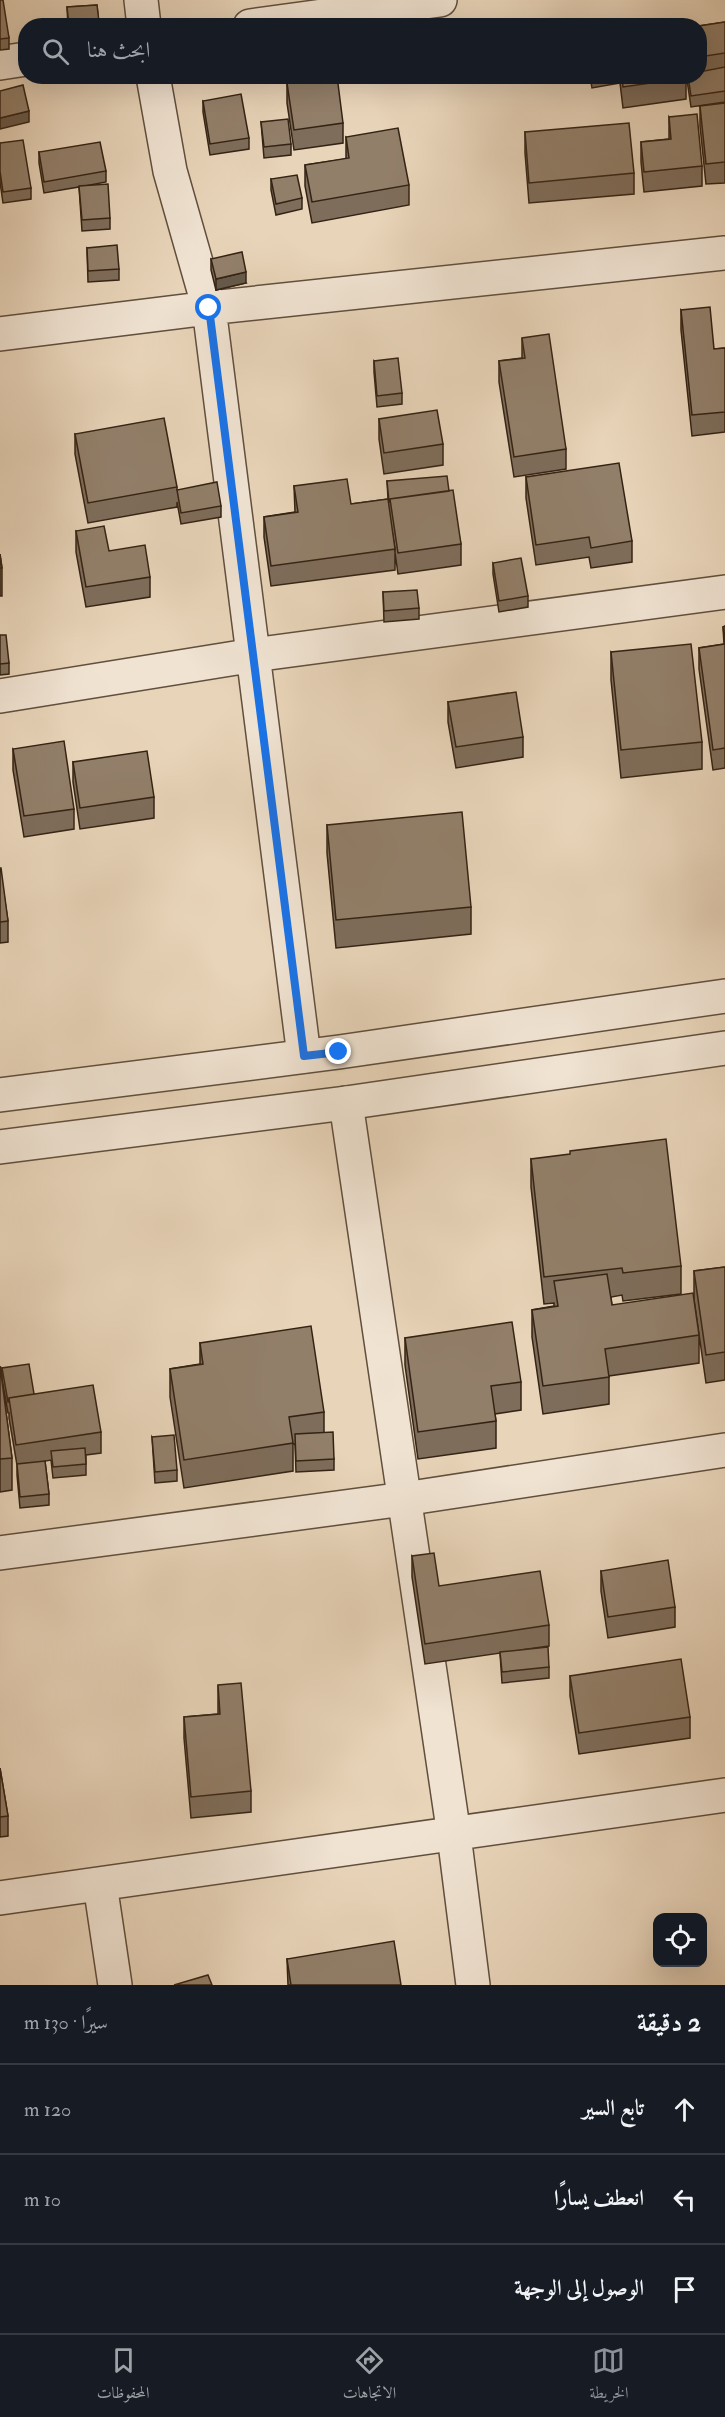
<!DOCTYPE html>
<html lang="ar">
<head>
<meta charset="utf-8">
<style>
  body { margin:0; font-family:"IM FELL Double Pica",Amiri,serif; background:#242831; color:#f1f3f6; direction:rtl }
  .controls { position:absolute; right:18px; bottom:18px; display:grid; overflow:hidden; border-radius:12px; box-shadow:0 6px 24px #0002 }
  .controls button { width:54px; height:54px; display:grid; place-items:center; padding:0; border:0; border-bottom:2px solid #363941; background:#171b24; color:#f1f3f6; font:30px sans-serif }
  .stop { position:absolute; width:18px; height:18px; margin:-14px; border:4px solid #1a73e8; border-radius:50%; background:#fff }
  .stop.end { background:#1a73e8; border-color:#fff; box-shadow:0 2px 6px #0008 }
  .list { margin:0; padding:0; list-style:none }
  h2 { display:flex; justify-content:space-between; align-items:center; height:78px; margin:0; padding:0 24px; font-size:26px }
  h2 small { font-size:20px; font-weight:400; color:#9ea1a6 }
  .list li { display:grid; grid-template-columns:39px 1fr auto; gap:18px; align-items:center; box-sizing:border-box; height:90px; padding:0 24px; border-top:2px solid #363941 }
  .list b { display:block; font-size:22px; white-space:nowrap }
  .list em { font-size:20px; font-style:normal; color:#9ea1a6 }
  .icon { flex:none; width:33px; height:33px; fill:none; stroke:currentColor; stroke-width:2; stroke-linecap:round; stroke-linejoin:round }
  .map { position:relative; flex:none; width:725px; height:1985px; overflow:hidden; direction:ltr }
  .search { position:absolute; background:#171b24; box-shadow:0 6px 24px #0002; left:18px; right:18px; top:18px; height:66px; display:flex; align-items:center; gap:15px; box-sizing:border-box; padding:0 21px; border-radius:24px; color:#9ea1a6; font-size:22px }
  .sheet { height:348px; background:#171b24 }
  nav { display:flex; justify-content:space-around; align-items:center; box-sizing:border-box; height:84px; border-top:2px solid #363941; background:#171b24; font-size:16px; color:#9ea1a6 }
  nav a { display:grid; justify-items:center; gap:3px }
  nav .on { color:#8c9099 }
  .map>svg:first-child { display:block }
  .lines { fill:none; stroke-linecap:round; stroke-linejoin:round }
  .minor-casing { stroke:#614f3d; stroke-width:36 }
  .tertiary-casing { stroke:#614f3d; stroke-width:36 }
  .minor { stroke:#f0e3d2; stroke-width:33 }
  .tertiary { stroke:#f0e3d2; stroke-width:33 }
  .wall { fill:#7e6d5b; stroke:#342314; stroke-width:1.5 }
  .shaded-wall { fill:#66594a; stroke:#342314; stroke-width:1.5 }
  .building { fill:#927f6a; stroke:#342314; stroke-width:1.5 }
  .route { stroke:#1a73e8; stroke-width:8 }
</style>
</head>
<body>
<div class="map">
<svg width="725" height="1985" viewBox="0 0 725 1985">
  <rect width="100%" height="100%" fill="#e8d4b9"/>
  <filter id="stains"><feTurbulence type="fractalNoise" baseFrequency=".00333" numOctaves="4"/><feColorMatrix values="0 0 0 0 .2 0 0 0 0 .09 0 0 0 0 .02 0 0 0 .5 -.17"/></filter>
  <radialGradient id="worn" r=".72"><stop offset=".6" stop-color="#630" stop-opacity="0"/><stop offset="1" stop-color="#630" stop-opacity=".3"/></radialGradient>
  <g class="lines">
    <g class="minor-casing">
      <path id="minor" d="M141 0 144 26
        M250 26 440 0
        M0 63 26 59
        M153 76 170 171 209 308 304 1056
        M0 334 209 308 725 253
        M0 696 254 655 725 592
        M346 1103 454 1835 473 1985
        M0 1553 404 1499 725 1450
        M100 1884 115 1985
        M0 1898 725 1795"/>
    </g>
    <g class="tertiary-casing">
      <path id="tertiary" d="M0 1095 339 1052 725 996
        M0 1147 346 1103 725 1048"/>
    </g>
    <use href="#minor" class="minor"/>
    <use href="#tertiary" class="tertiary"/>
  </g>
  <path class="wall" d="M0 0 9 38V49L0 50Z
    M97 5 99 26H68L67 7Z
    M725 22V102L691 107 687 80H686V99L623 108 620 83 592 88 590 76H699V26Z
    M287 83 343 123V143L294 150 287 103Z
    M203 101 249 138V149L210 155 203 112Z
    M725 103V183L706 184 700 126V106Z
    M669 117 702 166V186L644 192 641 162V142L669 139Z
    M261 122 291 144V155L264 158Z
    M525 132 634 173V194L529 203 525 153Z
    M346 137 409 185V205L312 223 305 186V165L346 159Z
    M0 143 31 188V199L3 203 0 182Z
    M39 152 106 171V182L85 186 110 218V229L82 231 79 187 44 193 39 163Z
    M271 179 302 198V209L276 215 271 190Z
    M87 248 119 269V280L88 282Z
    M211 259 246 283 216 290 211 270Z
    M681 310 714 349 725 348V432L692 436 681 330Z
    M522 338 566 449V469L514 477 499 382V361L522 358Z
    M374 361 402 393V404L377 407 374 372Z
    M379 419 443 444V465L384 474 379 439Z
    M75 434 177 487V490L221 506V517L181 524 177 502V507L88 523 75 454Z
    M526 477 632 541V562L591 568 589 557 536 565 526 498Z
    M387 481 449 491 461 544V565L398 574 392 531 395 549V570L271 586 264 537V517L295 512 294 486 351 504 388 499Z
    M76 531 150 577V597L86 607 76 552Z
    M0 554 2 568V596H0Z
    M493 563 528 596V607L499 612 493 574Z
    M383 592 419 608V619L384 622Z
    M725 626V768L713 770 699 669V648L724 644 723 627Z
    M0 635 9 663V674L0 675Z
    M611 652 702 742V769L621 778 611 680Z
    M448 702 523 737V757L456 768 448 722Z
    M13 749 74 809V829L24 837 13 770Z
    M73 762 154 797V818L80 829 73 782Z
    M327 825 471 907V934L336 948 327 853Z
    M0 868 8 921V942L0 943Z
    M531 1159 681 1266V1294L623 1301 622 1295 611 1297 612 1305 699 1335V1363L609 1376V1404L543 1414 532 1337V1310L554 1306V1303L544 1304 531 1187Z
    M725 1267V1380L706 1383 694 1299V1271Z
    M405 1338 521 1382V1410L495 1414 496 1421V1448L418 1459 405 1365Z
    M200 1343 324 1412V1433L334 1459V1470L296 1472 295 1444H293V1471L184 1488 170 1397V1369L200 1364Z
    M0 1366 12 1458V1490L0 1492Z
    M2 1368 34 1394 101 1432V1453L86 1455V1475L53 1478 51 1460 45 1461 49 1494V1505L20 1508 17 1475V1465L9 1418V1413H8L2 1379Z
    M152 1437 177 1470V1481L155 1483Z
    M412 1556 439 1586 549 1625V1646L521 1650 549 1667V1678L502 1683 500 1653 425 1664 412 1577Z
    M601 1571 675 1607V1627L608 1638 601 1591Z
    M570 1676 690 1717V1738L579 1754 570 1696Z
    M218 1685 251 1791V1812L191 1818 184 1738V1717L218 1714Z
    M0 1768 8 1816V1836L0 1837Z
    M287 1959 401 1985H288Z"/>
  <path class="shaded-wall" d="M29 111V122L0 129V118Z
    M246 272V283L216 290V279Z"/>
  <path class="building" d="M0 0H3L9 38 0 39Z
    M97 5 99 22 69 25 67 7Z
    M725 22V53L699 57V26Z
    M725 67V91L691 96 688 76H699V72Z
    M327 76H337L343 123 294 130 287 83Z
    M622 76H686V78L623 87Z
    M23 85 29 111 0 118V91Z
    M241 94 249 138 210 144 203 101Z
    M725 103V162L706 164 700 106Z
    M697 114 702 166 644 172 641 142 671 139 669 117Z
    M288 119 291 144 264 147 261 122Z
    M629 123 634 173 529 183 525 132Z
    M398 128 409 185 312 202 305 165 349 158 346 137Z
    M23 140 31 188 3 192 0 171V143Z
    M100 142 106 171 44 182 39 152Z
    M297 175 302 198 276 204 271 179Z
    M108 184 110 218 82 220 79 186Z
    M117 245 119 269 88 271 87 248Z
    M242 252 246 272 216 279 211 259Z
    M710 307 714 349 725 348V412L692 415 681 310Z
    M549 334 566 449 514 457 499 361 525 358 522 338Z
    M398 358 402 393 377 396 374 361Z
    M437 410 443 444 384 453 379 419Z
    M164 418 177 487 88 503 75 434Z
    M619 463 632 541 591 548 589 537 536 545 526 477Z
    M447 476 449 491 390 499V502H389L387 481Z
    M347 479 351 504 388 499 395 549 271 566 264 517 298 512 294 486Z
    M217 482 221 506 181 513 177 490Z
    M453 490 461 544 398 553 390 499Z
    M104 526 109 551 145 545 150 577 86 587 76 531Z
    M0 554 2 568H0Z
    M521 558 528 596 499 601 493 563Z
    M417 590 419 608 384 611 383 592Z
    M725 626V643L723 627Z
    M0 635H6L9 663 0 664Z
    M691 644 702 742 621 750 611 652Z
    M725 644V748L713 750 699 648Z
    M516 692 523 737 456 747 448 702Z
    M64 741 74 809 24 816 13 749Z
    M147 751 154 797 80 808 73 762Z
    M462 812 471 907 336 920 327 825Z
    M0 868H1L8 921 0 922Z
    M666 1139 681 1266 623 1273 622 1268 544 1277 531 1159 570 1154V1151Z
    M725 1267V1352L706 1355 694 1271Z
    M607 1274 612 1305 693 1293 699 1335 605 1349 609 1377 543 1386 532 1310 558 1306 554 1281Z
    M512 1322 521 1382 491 1386 496 1421 418 1432 405 1338Z
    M311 1326 324 1412 289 1417 293 1443 184 1460 170 1369 203 1364 200 1343Z
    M29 1364 34 1394 9 1398V1402H8L2 1368Z
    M0 1366 12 1458 0 1459Z
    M93 1385 101 1432 16 1445 9 1398Z
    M333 1432 334 1459 296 1461 295 1434Z
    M174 1435 177 1470 155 1472 152 1437Z
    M85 1448 86 1464 53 1467 51 1451Z
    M45 1461 49 1494 20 1497 17 1464Z
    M434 1553 439 1586 540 1571 549 1625 425 1644 412 1556Z
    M668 1560 675 1607 608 1617 601 1571Z
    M548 1647 549 1667 502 1672 500 1652Z
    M681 1659 690 1717 579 1733 570 1676Z
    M241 1683 251 1791 191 1797 184 1717 220 1714 218 1685Z
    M0 1768 8 1816 0 1817Z
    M394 1941 401 1985H291L287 1959Z
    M208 1975 212 1985H174Z"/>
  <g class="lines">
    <path class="route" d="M209 308 304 1056 339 1052"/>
  </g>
  <rect width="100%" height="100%" filter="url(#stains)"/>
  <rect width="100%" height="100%" fill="url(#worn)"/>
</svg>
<div class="controls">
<button><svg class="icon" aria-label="locate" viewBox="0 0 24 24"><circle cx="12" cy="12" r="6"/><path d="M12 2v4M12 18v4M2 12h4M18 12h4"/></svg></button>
</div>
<div class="stop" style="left:209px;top:308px"></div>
<div class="stop end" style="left:339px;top:1052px"></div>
<div class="search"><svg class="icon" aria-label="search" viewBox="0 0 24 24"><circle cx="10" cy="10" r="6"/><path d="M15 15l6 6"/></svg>ابحث هنا</div>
</div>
<section class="sheet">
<h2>2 دقيقة<small>سيرًا · 130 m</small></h2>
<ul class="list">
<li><svg class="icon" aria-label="ahead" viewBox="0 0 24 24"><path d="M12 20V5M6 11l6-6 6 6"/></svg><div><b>تابع السير</b></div><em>120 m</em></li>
<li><svg class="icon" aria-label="left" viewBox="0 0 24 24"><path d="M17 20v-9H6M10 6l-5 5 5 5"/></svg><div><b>انعطف يسارًا</b></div><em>10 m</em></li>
<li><svg class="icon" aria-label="arrive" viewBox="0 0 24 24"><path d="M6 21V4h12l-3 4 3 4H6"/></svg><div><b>الوصول إلى الوجهة</b></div></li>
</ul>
</section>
<nav>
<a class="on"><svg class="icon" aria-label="map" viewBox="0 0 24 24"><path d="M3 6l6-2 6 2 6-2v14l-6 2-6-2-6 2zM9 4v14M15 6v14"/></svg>الخريطة</a>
<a><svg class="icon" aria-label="directions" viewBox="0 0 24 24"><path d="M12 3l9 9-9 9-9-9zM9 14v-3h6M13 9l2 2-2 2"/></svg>الاتجاهات</a>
<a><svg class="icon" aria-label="saved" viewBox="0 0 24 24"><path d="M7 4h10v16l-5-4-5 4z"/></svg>المحفوظات</a>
</nav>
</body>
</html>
